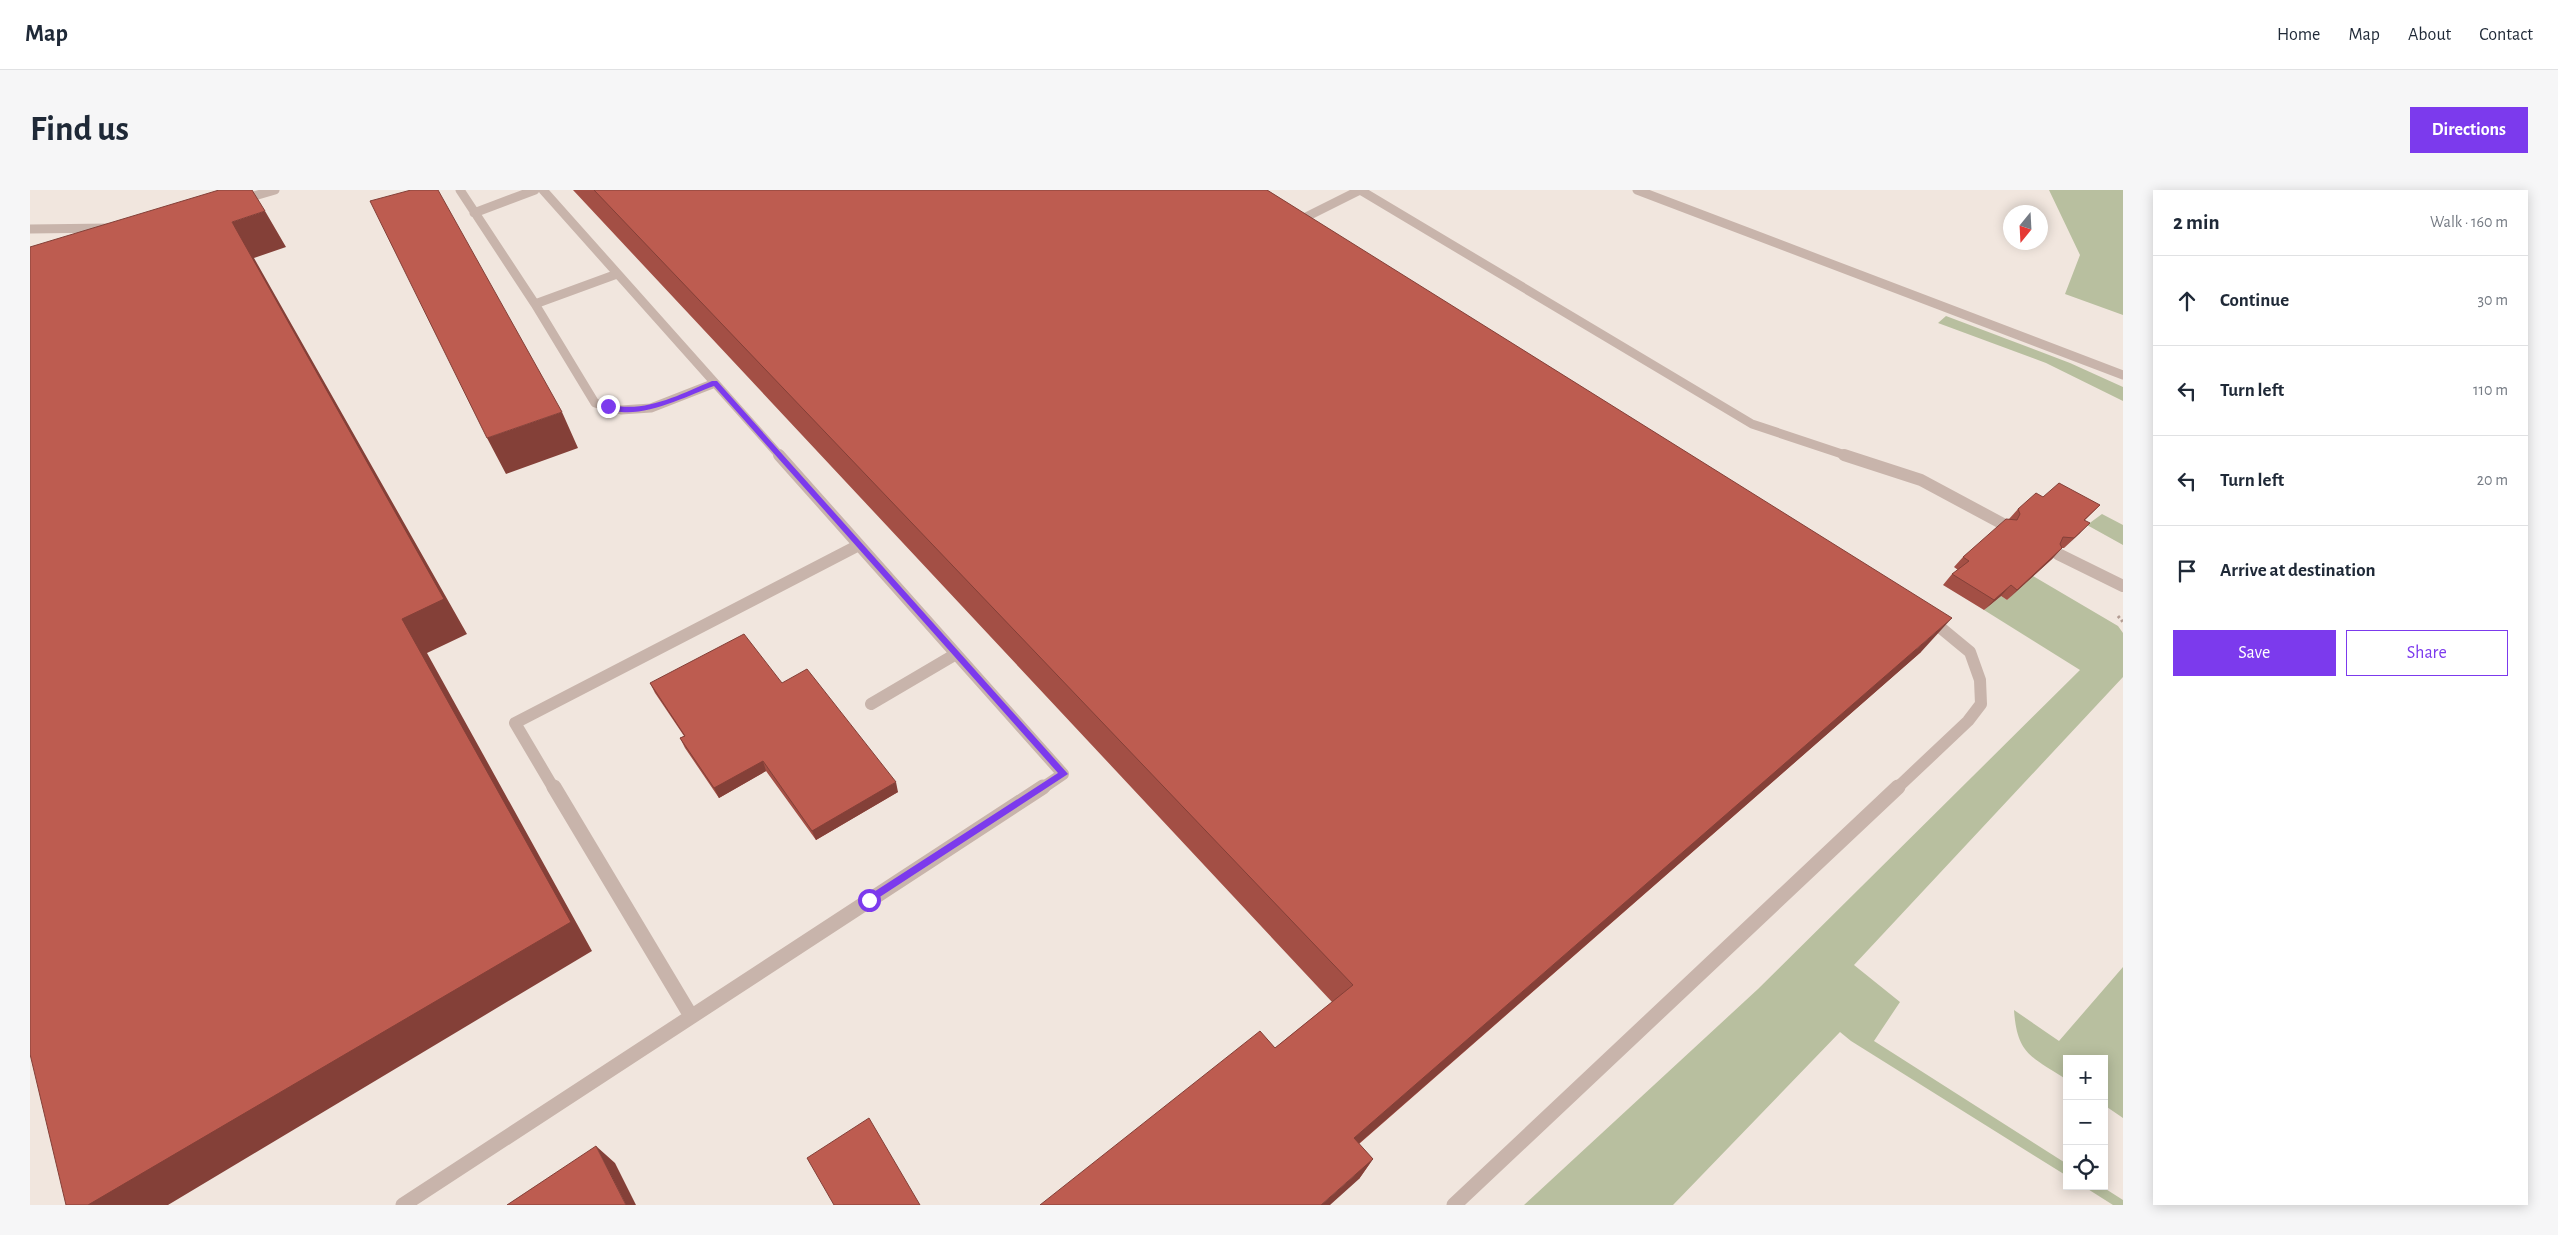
<!DOCTYPE html>
<html lang="en">
<head>
<meta charset="utf-8">
<style>
  body { margin:0; font-family:"Alegreya Sans",sans-serif; background:#f6f6f7; color:#1f2937 }
  .controls { position:absolute; right:15px; bottom:15px; display:grid; overflow:hidden; border-radius:0px; box-shadow:0 2px 12px #0003 }
  .controls button { width:45px; height:45px; display:grid; place-items:center; padding:0; border:0; border-bottom:1px solid #e0e1e3; background:#fff; color:#1f2937; font:25px sans-serif }
  .compass { position:absolute; left:1973px; top:15px; width:45px; height:45px; border-radius:50%; background:#fff; box-shadow:0 2px 12px #0003; rotate:198deg }
  .stop { position:absolute; width:15px; height:15px; margin:-11px; border:4px solid #7c3aed; border-radius:50%; background:#fff }
  .stop.end { background:#7c3aed; border-color:#fff; box-shadow:0 1px 5px #0008 }
  .list { margin:0; padding:0; list-style:none }
  h2 { display:flex; justify-content:space-between; align-items:center; height:65px; margin:0; padding:0 20px; font-size:21px }
  h2 small { font-size:16px; font-weight:400; color:#747a83 }
  .list li { display:grid; grid-template-columns:32px 1fr auto; gap:15px; align-items:center; box-sizing:border-box; height:90px; padding:0 20px; border-top:1px solid #e0e1e3 }
  .list b { display:block; font-size:19px; white-space:nowrap }
  .list em { font-size:16px; font-style:normal; color:#747a83 }
  .actions { display:flex; gap:10px; padding:15px 20px }
  .actions a { flex:1; padding:11px 0; border:1px solid #7c3aed; border-radius:0px; text-align:center; font-size:18px; color:#7c3aed }
  .actions .main { background:#7c3aed; color:#fff }
  .icon { flex:none; width:28px; height:28px; fill:none; stroke:currentColor; stroke-width:2; stroke-linecap:round; stroke-linejoin:round }
  .map { position:relative; flex:none; width:2093px; height:1015px; overflow:hidden; border-radius:0px }
  header { display:flex; align-items:center; gap:30px; box-sizing:border-box; height:70px; padding:0 25px; background:#fff; border-bottom:1px solid #e0e1e3 }
  header strong { font-size:24px }
  nav { display:flex; gap:28px; margin-inline-start:auto; font-size:18px }
  .intro { display:flex; align-items:center; justify-content:space-between; box-sizing:border-box; height:120px; padding:0 30px }
  h1 { margin:0; font-size:35px }
  .button { padding:12px 22px; border-radius:0px; background:#7c3aed; color:#fff; font-size:18px; font-weight:700 }
  main { display:flex; gap:30px; padding:0 30px }
  aside { flex:1; background:#fff; border-radius:0px; box-shadow:0 2px 12px #0003 }
  .map>svg:first-child { display:block }
  .green { fill:#b8bf9f }
  .lines { fill:none; stroke-linecap:round; stroke-linejoin:round }
  .path { stroke:#b49e95; stroke-width:3; stroke-dasharray:2.5 2.5; stroke-linecap:butt }
  .minor-far2 { stroke:#c8b4ab; stroke-width:9 }
  .minor-far1 { stroke:#c8b4ab; stroke-width:12 }
  .minor { stroke:#c8b4ab; stroke-width:15 }
  .wall { fill:#a34f45 }
  .shaded-wall { fill:#844038 }
  .building { fill:#bd5c50; stroke:#844038 }
  .route { fill:#7c3aed }
</style>
</head>
<body>
<header>
<strong>Map</strong>
<nav><a>Home</a><a>Map</a><a>About</a><a>Contact</a></nav>
</header>
<div class="intro"><h1>Find us</h1><a class="button">Directions</a></div>
<main>
<div class="map">
<svg width="2093" height="1015" viewBox="0 0 2093 1015">
  <rect width="100%" height="100%" fill="#f1e6de"/>
  <path class="green" d="M2019 0H2093V125L2035 104 2050 65Z
    M1916 126 2040 173 2093 197V211L2016 173 1908 133Z
    M2072 324 2093 335V355L2057 335Z
    M2003 386 2088 436 2093 443V487L1824 775 1870 812 1844 851 2037 974V986L1821 851 1810 842 1643 1015H1494L1728 799 2050 480 1954 420 1971 406 1977 410Z
    M2093 777V928L2074 915V869H2037V890C2002 867 1987 865 1984 820L2029 851Z
    M2053 996H2071L2093 1010V1015H2083Z"/>
  <g class="lines">
    <path class="path" d="M2088 426 2093 432"/>
    <path class="minor-far2" d="M430 0 505 114
      M513 0 750 266
      M1607 0 2093 185
      M210 10 245 0
      M444 23 505 0
      M1270 30 1330 0 1722 234 1818 266
      M0 39 80 38
      M587 84 505 114 565 213 591 220 621 218 685 193"/>
    <path class="minor-far1" d="M749 265 1033 584 1011 599
      M1814 265 1891 290 1973 334
      M2028 364 2093 396
      M841 514 926 464
      M524 599 485 533 829 355
      M1866 599 1938 531 1951 514 1950 490 1940 462 1900 429"/>
    <path class="minor" d="M524 597 661 826
      M373 1015 1013 597
      M1424 1015 1868 597"/>
  </g>
  <path class="wall" d="M543 0H1237L1891 462 1329 954 1343 969 1329 989 1245 858 1302 812Z
    M2013 307 2070 315 2055 330 2050 343 2034 358H2032L2022 369 1977 410 1971 406 1954 420 1913 395 1922 384 1928 380 1924 377 1933 367 1979 329 1988 319Z
    M620 493H752L868 602 786 650 736 581 689 608 655 558 650 548 654 546 625 503Z"/>
  <path class="shaded-wall" d="M235 21 256 57 224 68 437 444 397 463 562 761 138 1015H58L372 429 202 32Z
    M532 222 548 258 476 284 457 248Z
    M2060 333 2050 343 2034 358 2044 348Z
    M2032 358 2022 369 1977 410 1987 400Z
    M1981 395 1971 406 1954 420 1964 410Z
    M1922 428 1891 462 1311 969 1324 948Z
    M733 571 736 581 689 608 684 598Z
    M866 592 868 602 786 650 782 641Z
    M566 956 585 973 606 1015H596Z
    M1343 969 1329 989 1300 1015H1291Z"/>
  <path class="building" d="M189 0H222L235 21 202 32 414 409 372 429 541 732 58 1015H36L0 864V57Z
    M381 0H408L532 222 457 248 340 11Z
    M564 0H1237L1922 428 1324 948 1343 969 1291 1015H1010L1230 841 1245 858 1323 795Z
    M2029 293 2070 315 2054 330 2060 333 2044 348 2033 347 2030 354 2032 358 1987 400 1981 395 1964 410 1922 384 1939 371 1933 367 1976 329 1987 330 1990 324 1988 319 2006 303 2013 307Z
    M714 444 752 493 777 479 866 592 782 641 733 571 684 598 650 548 655 546 620 493Z
    M839 928 890 1015H804L777 968Z
    M566 956 596 1015H477Z"/>
  <path class="route" d="M682 191H687L1038 584 839 714 836 713V707L1028 583 684 196C656 206 602 235 574 216L578 214C614 224 649 205 682 191Z"/>
</svg>
<div class="controls">
<button>+</button>
<button>−</button>
<button><svg class="icon" aria-label="locate" viewBox="0 0 24 24"><circle cx="12" cy="12" r="6"/><path d="M12 2v4M12 18v4M2 12h4M18 12h4"/></svg></button>
</div>
<svg class="compass" viewBox="-18 -18 36 36"><path d="M0-13l5 13h-10z" fill="#e53935"/><path d="M0 13l5-13h-10z" fill="#747a83"/></svg>
<div class="stop" style="left:839px;top:710px"></div>
<div class="stop end" style="left:578px;top:216px"></div>
</div>
<aside>
<h2>2 min<small>Walk · 160 m</small></h2>
<ul class="list">
<li><svg class="icon" aria-label="ahead" viewBox="0 0 24 24"><path d="M12 20V5M6 11l6-6 6 6"/></svg><div><b>Continue</b></div><em>30 m</em></li>
<li><svg class="icon" aria-label="left" viewBox="0 0 24 24"><path d="M17 20v-9H6M10 6l-5 5 5 5"/></svg><div><b>Turn left</b></div><em>110 m</em></li>
<li><svg class="icon" aria-label="left" viewBox="0 0 24 24"><path d="M17 20v-9H6M10 6l-5 5 5 5"/></svg><div><b>Turn left</b></div><em>20 m</em></li>
<li><svg class="icon" aria-label="arrive" viewBox="0 0 24 24"><path d="M6 21V4h12l-3 4 3 4H6"/></svg><div><b>Arrive at destination</b></div></li>
</ul>
<div class="actions"><a class="main">Save</a><a>Share</a></div>
</aside>
</main>
</body>
</html>
